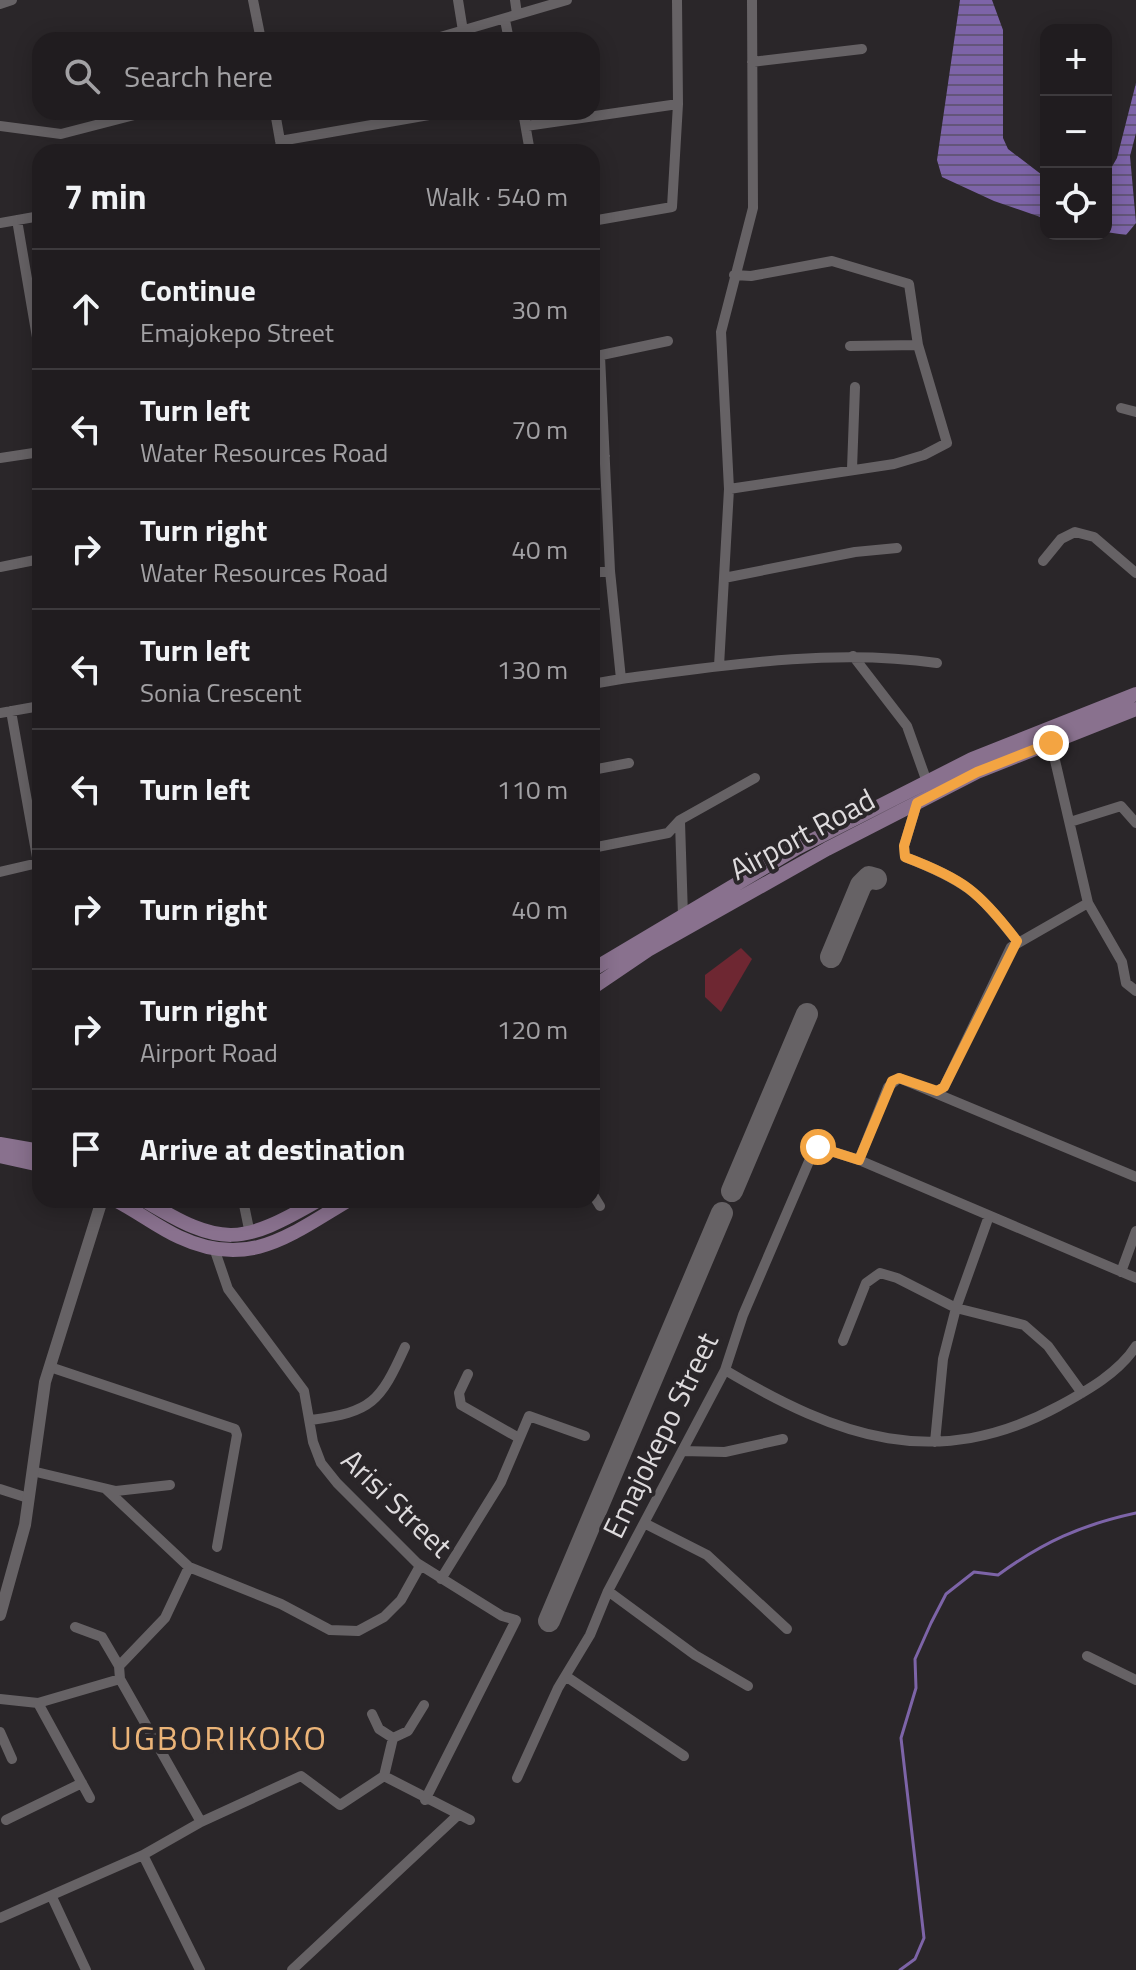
<!DOCTYPE html>
<html lang="en">
<head>
<meta charset="utf-8">
<style>
  body { margin:0; font-family:"Titillium Web",sans-serif; background:#282528; color:#f1f3f6 }
  .controls { position:absolute; right:24px; top:24px; display:grid; overflow:hidden; border-radius:16px; box-shadow:0 4px 20px #0003 }
  .controls button { width:72px; height:72px; display:grid; place-items:center; padding:0; border:0; border-bottom:2px solid #3d3a3d; background:#201c1f; color:#f1f3f6; font:40px sans-serif }
  .stop { position:absolute; width:24px; height:24px; margin:-18px; border:6px solid #f3a442; border-radius:50%; background:#fff }
  .stop.end { background:#f3a442; border-color:#fff; box-shadow:0 2px 8px #0008 }
  .list { margin:0; padding:0; list-style:none }
  h2 { display:flex; justify-content:space-between; align-items:center; height:104px; margin:0; padding:0 32px; font-size:34px }
  h2 small { font-size:26px; font-weight:400; color:#a2a1a4 }
  .list li { display:grid; grid-template-columns:52px 1fr auto; gap:24px; align-items:center; box-sizing:border-box; height:120px; padding:0 32px; border-top:2px solid #3d3a3d }
  .list b { display:block; font-size:30px; white-space:nowrap }
  .list p { margin:0; font-size:26px; white-space:nowrap; color:#a2a1a4 }
  .list em { font-size:26px; font-style:normal; color:#a2a1a4 }
  .icon { flex:none; width:44px; height:44px; fill:none; stroke:currentColor; stroke-width:2; stroke-linecap:round; stroke-linejoin:round }
  .map { position:relative; flex:none; width:1136px; height:1970px; overflow:hidden }
  .search { position:absolute; background:#201c1f; box-shadow:0 4px 20px #0003; left:32px; top:32px; width:568px; height:88px; display:flex; align-items:center; gap:20px; box-sizing:border-box; padding:0 28px; border-radius:24px; color:#a2a1a4; font-size:30px }
  .panel { position:absolute; background:#201c1f; box-shadow:0 4px 20px #0003; left:32px; top:144px; width:568px; height:1064px; border-radius:24px }
  .map>svg:first-child { display:block }
  .green { fill:#6e2732 }
  .water { fill:url(#water-rules) }
  .lines { fill:none; stroke-linecap:round; stroke-linejoin:round }
  .stream { stroke:#7d64a8; stroke-width:3 }
  .taxiway { stroke:#666265; stroke-width:22 }
  .minor { stroke:#666265; stroke-width:10 }
  .tertiary { stroke:#666265; stroke-width:12 }
  .secondary { stroke:#89718e; stroke-width:14 }
  .route { stroke:#f3a442; stroke-width:10 }
  .labels { text-anchor:middle; dominant-baseline:central; stroke-width:8; stroke-linejoin:round; paint-order:stroke }
  .street-label { font-size:30px; fill:#dedbdd; stroke:#2a2629 }
  .quarter-label { font-size:34px; letter-spacing:2px; fill:#ebb478; stroke:#2a2629 }
</style>
</head>
<body>
<div class="map">
<svg width="1136" height="1970" viewBox="0 0 1136 1970">
  <defs>
    <pattern id="water-rules" width="6" height="5" patternUnits="userSpaceOnUse" patternTransform="scale(2)"><rect width="6" height="5" fill="#7d64a8"/><path d="M0 2.5h6" fill="none" stroke="#63557a"/></pattern>
  </defs>
  <rect width="100%" height="100%" fill="#2a2629"/>
  <path class="green" d="M741 948 752 959 721 1012 705 997V975Z"/>
  <path class="water" d="M960 0H992L1003 30V138L1008 149 1046 178V219L994 201 942 177 937 160Z
    M1136 83V133L1130 156 1136 223 1126 235 1106 232V177L1117 158Z"/>
  <g class="lines">
    <path class="stream" d="M900 1970 915 1959 924 1938 901 1738 916 1688 915 1659 931 1623 946 1594 974 1572 998 1575C1043 1542 1081 1525 1136 1513"/>
    <path class="taxiway" d="M831 957 861 885 869 877 876 879
      M732 1191 807 1014
      M549 1621 722 1213"/>
    <path class="minor" d="M253 0 261 40
      M458 0 463 31
      M515 0 517 14
      M0 4 12 0
      M505 20 509 40
      M430 40 567 0
      M752 62 862 49
      M275 112 282 152
      M523 112 530 152
      M0 126 61 134 146 112
      M526 126 678 104
      M280 141 446 112
      M17 220 40 355
      M592 221 672 207 678 104 677 0
      M0 223 40 216
      M850 346 918 345
      M600 356 610 571 621 679C726 665 832 648 937 663
      M592 357 668 341
      M1121 408 1136 412
      M0 458 40 452
      M592 458 605 456
      M852 469 855 387
      M729 489 894 464 924 455 947 443 918 345 909 284 832 261 751 276 734 275
      M1043 561 1061 539 1075 532 1094 537 1136 573
      M0 567 40 559
      M592 573 610 571
      M724 578 855 552 897 548
      M853 656 907 726 927 782
      M719 666 729 489 721 332 753 208 752 0
      M592 684 621 679
      M0 713 40 706
      M1051 743 1088 903 1122 962 1126 983 1136 991
      M592 770 629 763
      M917 803 904 846 905 857C964 880 978 891 1017 941
      M680 822 683 916
      M1070 822 1121 806 1136 823
      M592 848 668 833 680 820 755 778
      M0 872 38 863 11 711
      M937 1091 944 1087 1011 947 1088 903
      M1136 1177 899 1078 888 1087 859 1160 1136 1278
      M592 1193 600 1206
      M243 1200 250 1234
      M215 1251 228 1289 304 1391 313 1442 321 1463 337 1483 417 1563 502 1616 516 1620 425 1800
      M1121 1272 1136 1231
      M843 1341 866 1283 880 1273 897 1278 956 1308 1024 1325 1048 1346 1082 1393
      M50 1367 235 1429 237 1435 217 1547
      M725 1370C838 1437 936 1473 1059 1406 1086 1391 1119 1373 1136 1346
      M468 1374 459 1393 461 1405 519 1438
      M311 1420C372 1412 380 1402 405 1347
      M935 1442 943 1359 956 1308 989 1216
      M682 1451 725 1452 783 1439
      M32 1471 116 1491 170 1485
      M0 1489 28 1498
      M106 1489 189 1567 281 1604 330 1630 358 1631 384 1617 401 1600 420 1566
      M646 1524 707 1555 787 1629
      M441 1579 501 1482 529 1416 585 1436
      M608 1591 695 1655 748 1686
      M75 1627 102 1637 119 1666
      M1087 1656 1136 1680
      M567 1677 684 1756
      M120 1679 119 1666 165 1618 189 1567
      M0 1699 38 1703 120 1679 201 1822
      M38 1703 90 1798
      M0 1732 12 1759
      M393 1738 408 1731 424 1705
      M384 1776 470 1820
      M517 1778 558 1688 590 1635 608 1591 725 1370 743 1315 813 1152 818 1147 859 1160
      M6 1820 82 1783
      M143 1855 200 1970
      M52 1897 86 1970
      M0 1918 143 1855 201 1822 301 1776 340 1805 384 1776 393 1738 379 1729 372 1714
      M292 1970 458 1815"/>
    <path class="tertiary" d="M0 1615 25 1525 45 1382 102 1200"/>
    <path class="secondary" d="M592 970 797 848 972 759 1136 694
      M592 988 648 950 827 849 977 772 1136 709
      M0 1144 40 1151
      M0 1156 40 1165
      M115 1200C137 1211 157 1227 179 1237 249 1270 290 1235 349 1200
      M144 1200C222 1248 241 1245 319 1200"/>
  </g>
  <g class="lines">
    <path class="route" d="M818 1147 859 1160 892 1081 899 1078 937 1091 944 1087 1017 941C979 891 963 879 905 857L904 846 917 803 977 772 1051 743"/>
  </g>
  <g class="labels">
    <g class="street-label">
      <text transform="translate(802 834) rotate(-28)">Airport Road</text>
      <text transform="translate(660 1435) rotate(-64)">Emajokepo Street</text>
      <text transform="translate(397 1503) rotate(44)">Arisi Street</text>
    </g>
    <g class="quarter-label">
      <text x="219" y="1737">UGBORIKOKO</text>
    </g>
  </g>
</svg>
<div class="controls">
<button>+</button>
<button>−</button>
<button><svg class="icon" aria-label="locate" viewBox="0 0 24 24"><circle cx="12" cy="12" r="6"/><path d="M12 2v4M12 18v4M2 12h4M18 12h4"/></svg></button>
</div>
<div class="stop" style="left:818px;top:1147px"></div>
<div class="stop end" style="left:1051px;top:743px"></div>
<div class="search"><svg class="icon" aria-label="search" viewBox="0 0 24 24"><circle cx="10" cy="10" r="6"/><path d="M15 15l6 6"/></svg>Search here</div>
<section class="panel">
<h2>7 min<small>Walk · 540 m</small></h2>
<ul class="list">
<li><svg class="icon" aria-label="ahead" viewBox="0 0 24 24"><path d="M12 20V5M6 11l6-6 6 6"/></svg><div><b>Continue</b><p>Emajokepo Street</p></div><em>30 m</em></li>
<li><svg class="icon" aria-label="left" viewBox="0 0 24 24"><path d="M17 20v-9H6M10 6l-5 5 5 5"/></svg><div><b>Turn left</b><p>Water Resources Road</p></div><em>70 m</em></li>
<li><svg class="icon" aria-label="right" viewBox="0 0 24 24"><path d="M7 20v-9h11M14 6l5 5-5 5"/></svg><div><b>Turn right</b><p>Water Resources Road</p></div><em>40 m</em></li>
<li><svg class="icon" aria-label="left" viewBox="0 0 24 24"><path d="M17 20v-9H6M10 6l-5 5 5 5"/></svg><div><b>Turn left</b><p>Sonia Crescent</p></div><em>130 m</em></li>
<li><svg class="icon" aria-label="left" viewBox="0 0 24 24"><path d="M17 20v-9H6M10 6l-5 5 5 5"/></svg><div><b>Turn left</b></div><em>110 m</em></li>
<li><svg class="icon" aria-label="right" viewBox="0 0 24 24"><path d="M7 20v-9h11M14 6l5 5-5 5"/></svg><div><b>Turn right</b></div><em>40 m</em></li>
<li><svg class="icon" aria-label="right" viewBox="0 0 24 24"><path d="M7 20v-9h11M14 6l5 5-5 5"/></svg><div><b>Turn right</b><p>Airport Road</p></div><em>120 m</em></li>
<li><svg class="icon" aria-label="arrive" viewBox="0 0 24 24"><path d="M6 21V4h12l-3 4 3 4H6"/></svg><div><b>Arrive at destination</b></div></li>
</ul>
</section>
</div>
</body>
</html>
